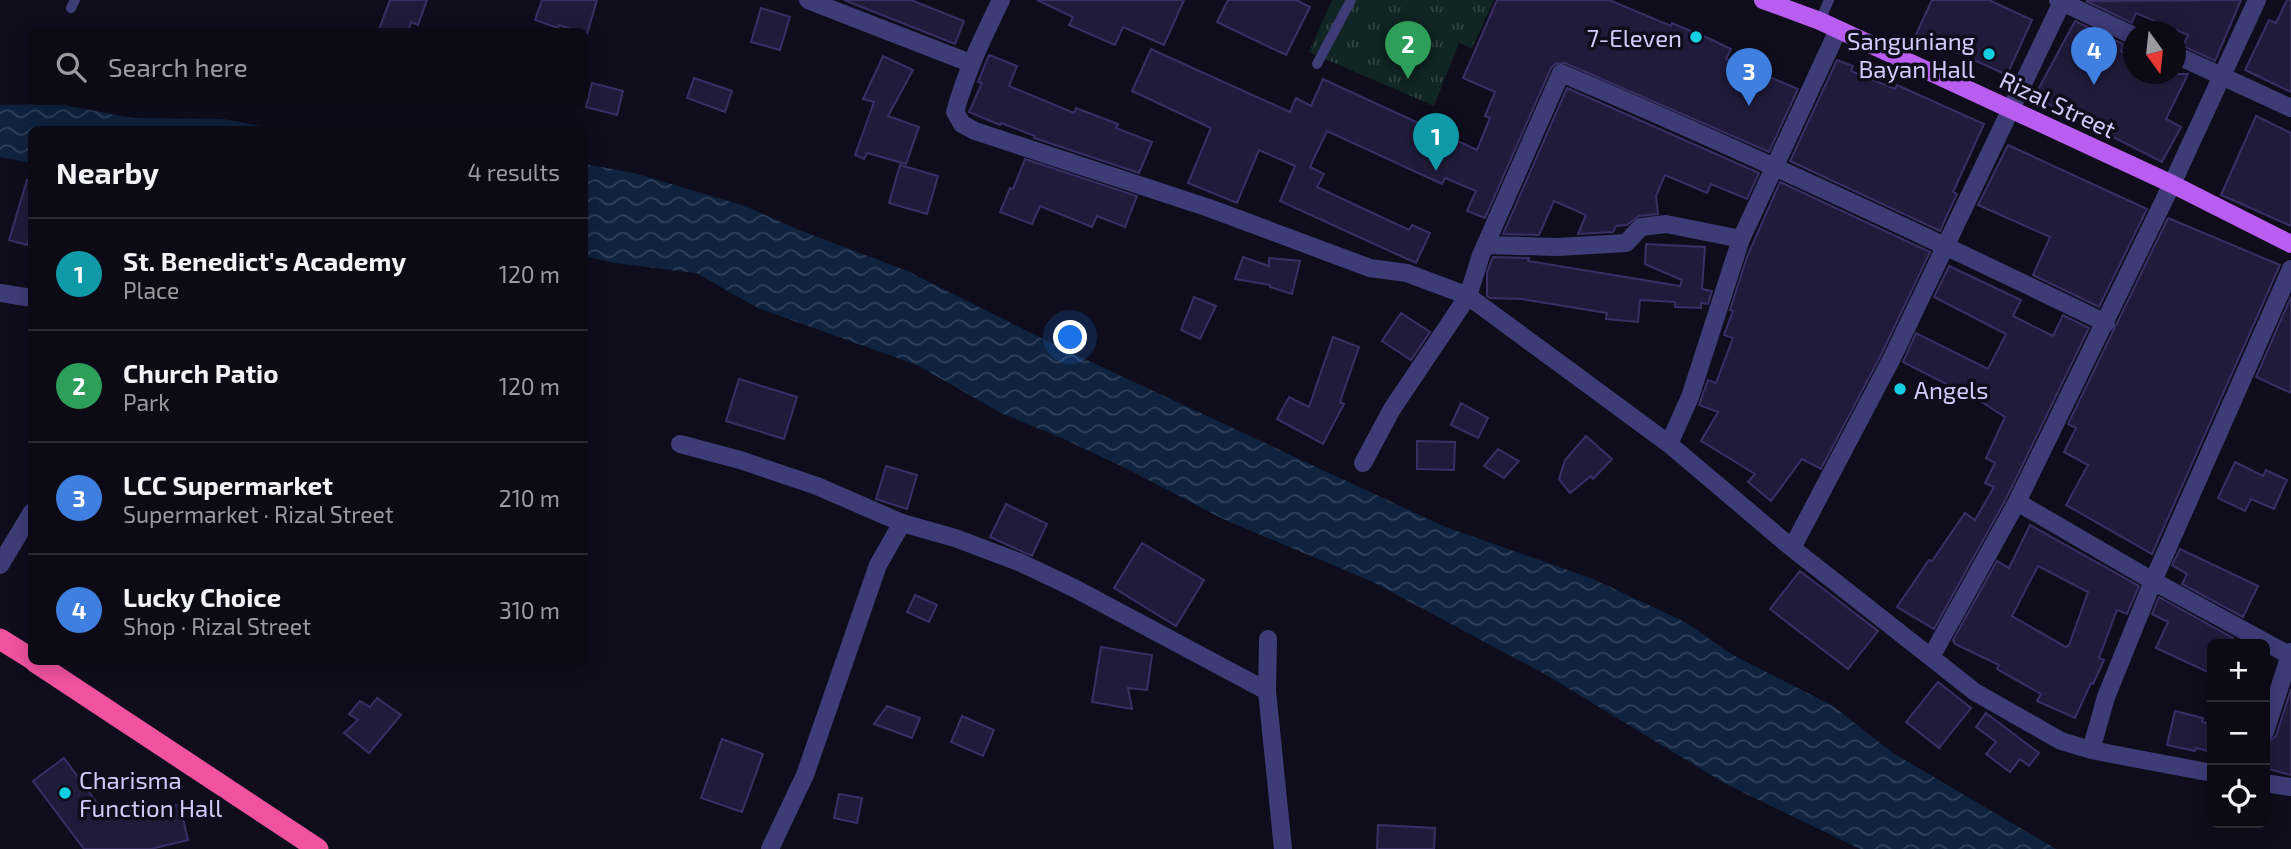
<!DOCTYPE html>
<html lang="en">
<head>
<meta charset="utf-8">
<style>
  body { margin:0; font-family:"Exo 2",sans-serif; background:#191822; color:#f1f3f6 }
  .controls { position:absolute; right:21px; bottom:21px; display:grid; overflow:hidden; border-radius:10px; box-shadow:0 4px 18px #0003 }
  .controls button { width:63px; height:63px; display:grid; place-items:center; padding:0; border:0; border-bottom:2px solid #2b2b34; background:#0b0a15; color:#f1f3f6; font:35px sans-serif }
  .compass { position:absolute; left:2123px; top:21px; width:63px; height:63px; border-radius:50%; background:#0b0a15; box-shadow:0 4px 18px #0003; rotate:165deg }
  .you { position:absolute; left:1071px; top:338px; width:24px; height:24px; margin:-18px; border:5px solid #fff; border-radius:50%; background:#1a73e8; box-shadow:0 0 0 10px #1a73e833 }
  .badge { display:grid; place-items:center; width:46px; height:46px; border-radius:50%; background:#8c9099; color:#fff; font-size:23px; font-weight:700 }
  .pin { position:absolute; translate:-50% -58px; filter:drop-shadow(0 2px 4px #0008) }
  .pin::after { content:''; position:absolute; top:37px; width:24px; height:21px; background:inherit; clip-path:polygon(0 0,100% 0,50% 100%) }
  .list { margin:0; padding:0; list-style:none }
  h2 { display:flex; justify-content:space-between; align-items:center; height:91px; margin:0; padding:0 28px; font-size:30px }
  h2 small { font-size:23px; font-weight:400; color:#9a9aa0 }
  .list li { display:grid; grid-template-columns:46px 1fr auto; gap:21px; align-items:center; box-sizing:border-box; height:112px; padding:0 28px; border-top:2px solid #2b2b34 }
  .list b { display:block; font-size:26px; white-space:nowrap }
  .list p { margin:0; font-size:23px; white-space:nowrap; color:#9a9aa0 }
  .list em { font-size:23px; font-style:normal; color:#9a9aa0 }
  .icon { flex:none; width:38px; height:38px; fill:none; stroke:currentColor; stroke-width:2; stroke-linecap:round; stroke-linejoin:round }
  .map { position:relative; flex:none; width:2291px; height:849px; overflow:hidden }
  .search { position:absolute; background:#0b0a15; box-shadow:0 4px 18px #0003; left:28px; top:28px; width:560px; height:77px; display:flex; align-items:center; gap:18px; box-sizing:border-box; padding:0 24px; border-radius:10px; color:#9a9aa0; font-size:26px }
  .panel { position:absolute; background:#0b0a15; box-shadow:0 4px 18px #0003; left:28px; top:126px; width:560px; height:539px; border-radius:10px }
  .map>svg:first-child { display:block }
  .park { fill:url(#park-tufts) }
  .water { fill:url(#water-waves) }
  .building { fill:#211b3b; stroke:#392f65; stroke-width:2; fill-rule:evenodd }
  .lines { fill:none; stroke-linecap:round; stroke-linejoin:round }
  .lane { stroke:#3e3c77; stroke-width:10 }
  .street { stroke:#3e3c77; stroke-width:18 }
  .primary { stroke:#b95df1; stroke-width:18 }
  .highway { stroke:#f0529f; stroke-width:21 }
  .poi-dot { fill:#13cde0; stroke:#0f0d1c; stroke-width:2.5 }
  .labels { text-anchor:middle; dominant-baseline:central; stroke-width:7; stroke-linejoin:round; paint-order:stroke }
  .poi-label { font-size:24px; fill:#d1ccfb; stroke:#0f0d1c; text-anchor:end }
  .street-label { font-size:24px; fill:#d1ccfb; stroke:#0f0d1c }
</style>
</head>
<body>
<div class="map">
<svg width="2291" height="849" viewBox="0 0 2291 849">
  <defs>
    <pattern id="park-tufts" width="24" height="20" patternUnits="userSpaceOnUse" patternTransform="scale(1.75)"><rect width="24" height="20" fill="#112524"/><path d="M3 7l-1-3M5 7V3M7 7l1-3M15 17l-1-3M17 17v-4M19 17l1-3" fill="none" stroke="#334345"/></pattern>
    <pattern id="water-waves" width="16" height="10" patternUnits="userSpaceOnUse" patternTransform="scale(1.75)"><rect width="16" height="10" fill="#0f223e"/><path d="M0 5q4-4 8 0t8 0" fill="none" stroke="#31415b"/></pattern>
  </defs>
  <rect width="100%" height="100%" fill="#0f0d1c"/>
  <path class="park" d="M1332 0H1494L1472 48 1459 43 1434 106 1309 52Z"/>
  <path class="water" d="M59 104 132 118 223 119 276 129 32 130 31 163 0 157V105Z
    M585 164 634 173 745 206 799 230 905 270 1061 348 1443 526 1593 579 1685 622 1733 655 1833 706 1893 753 2056 849H1860L1724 783 1548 676 1373 582 1225 520 1131 471 1064 439 1001 413 917 365 758 308 696 273 615 263 585 256Z"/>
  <path class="building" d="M390 0H427L418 25 411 22 408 32H378Z
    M542 0H597L587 34 559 25 558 28 535 20Z
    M844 0H911L964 21 955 44Z
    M1037 0H1184L1164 45 1123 27 1115 45 1069 25 1073 17Z
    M1228 0H1296L1310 7 1286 55 1217 22Z
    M1497 0H1609L1671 26 1672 23 1710 39 1731 49 1726 59 1798 89 1769 152 1565 63 1555 64 1551 68 1485 218 1467 211 1476 191 1445 178 1442 184 1327 131 1310 167 1324 174 1317 187 1409 230 1412 225 1430 233 1416 263 1280 201 1295 166 1259 150 1237 203 1188 183 1211 128 1132 91 1151 49 1290 112 1296 98 1311 106 1323 79 1477 150 1490 118 1485 116 1495 92 1463 78Z
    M1932 0H1989L2032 20 2007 75 1916 34Z
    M2241 0 2215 61 2183 46 2188 35 2136 13 2132 23 2086 1Z
    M2287 0H2291V92L2245 70 2269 20 2276 23Z
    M761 8 790 17 780 50 751 42Z
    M2075 21 2123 44 2121 51 2133 58V74H2188L2166 119 2181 127 2162 162 2034 97Z
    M989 55 1017 66 1009 86 1074 113 1076 108 1118 124 1116 128 1152 142 1139 173 1034 138 1035 136 1001 123 1000 125 969 112 982 83 978 82Z
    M883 56 913 70 888 116 919 127 906 164 867 153 864 159 855 155 874 102 863 99Z
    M1837 60 1853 66 1851 71 1895 89 1897 85 1984 124 1953 192 1957 194 1940 231 1790 161Z
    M694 78 732 91 725 112 687 98Z
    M592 83 623 91 617 115 586 107Z
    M1567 88 1759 173 1747 199 1711 184 1707 193 1665 175 1656 196 1658 214 1639 216 1627 225 1616 226 1613 232 1578 234 1586 215 1554 201 1539 235 1503 234Z
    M2256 116 2291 133V226L2221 195Z
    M2008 145 2147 209 2099 307 2033 275 2050 237 1978 205Z
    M1025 159 1137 196 1125 227 1097 216 1092 227 1040 206 1032 224 1000 212 1010 188 1013 189Z
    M900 165 938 176 927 214 889 203Z
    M27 180H32V229L27 245 9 240Z
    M1780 182 1930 252 1882 353 1821 469 1802 459 1771 501 1748 482 1755 474 1701 441 1718 412 1699 405 1708 380 1716 383 1733 338 1724 335 1733 311 1730 310 1747 257Z
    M2168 218 2280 265 2152 554 2066 505 2088 465 2064 452 2076 428 2068 424Z
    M1646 244 1705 247 1702 289 1712 291 1708 304 1701 303V308L1675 307V302L1640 300 1638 322 1606 319 1607 313 1521 299 1490 298 1487 296V272L1493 257 1529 258 1528 261 1680 286 1682 280 1645 264Z
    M1243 257 1269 266V258L1300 261 1292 294 1270 287V285L1235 279Z
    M1949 266 2021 300 2013 316 2053 336 2063 315 2089 328 2007 497 1934 629 1897 607 1929 560 1932 561 1965 513 1975 520 1994 487 1985 483 1995 463 1986 458 2005 417 1980 401 1903 362 1916 333 1988 369 2006 334 1934 297Z
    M1194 297 1216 306 1200 339 1181 330Z
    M2291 297V393L2256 377Z
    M1401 313 1430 332 1411 360 1382 341Z
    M1333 337 1359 347 1340 402 1344 404 1323 444 1277 419 1289 397 1309 407Z
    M739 379 797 397 784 439 726 421Z
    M1461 403 1488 418 1478 438 1451 425Z
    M1586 436 1612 459 1593 479 1591 476 1570 493 1559 479 1565 460Z
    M1417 441 1455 442 1454 470 1417 469Z
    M1498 449 1519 461 1504 478 1484 466Z
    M2235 462 2263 476 2266 470 2287 480 2274 509 2251 499 2245 511 2218 498Z
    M886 466 917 475 907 509 876 499Z
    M1006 504 1047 524 1032 556 990 537Z
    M2030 525 2139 586 2127 614 2117 610 2099 658 2104 660 2093 684 2091 683 2075 718 2037 701 2041 694 1997 669 1999 665 1955 644 1953 640 1997 561 2009 568ZM2038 566 2088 592 2069 645 2066 647 2012 616Z
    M1142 543 1204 580 1176 626 1114 588Z
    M2180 549 2258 586 2243 617 2182 584 2187 574 2172 565Z
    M1800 571 1878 631 1848 669 1770 609Z
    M915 595 937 605 929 622 907 612Z
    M2159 597 2233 638 2230 644H2212V674L2156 648 2168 622 2152 614Z
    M1101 647 1152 655 1147 690 1128 688 1132 709 1092 702Z
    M1938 682 1971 708 1939 748 1906 722Z
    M2291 689V775L2265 768V749L2267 743 2276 736Z
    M377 698 401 715 369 753 344 733 358 720 349 714 360 701 370 707Z
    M887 706 920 718 912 738 874 724Z
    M2175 711 2203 718 2202 722 2212 724V752L2196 748 2195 751 2167 745Z
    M1986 713 2039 753 2029 766 2020 759 2010 772 1986 754 1996 742 1976 727Z
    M962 716 994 730 983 756 951 742Z
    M722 739 763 754 742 812 701 798Z
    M64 758 103 811 180 805 188 840 151 849H84L33 781Z
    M839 794 862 798 857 823 834 818Z
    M1378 825 1435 828 1434 849H1377Z"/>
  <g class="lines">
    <path class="lane" d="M71 8 75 0
      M1820 21 1829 0
      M1317 64 1351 0"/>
    <path class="street" d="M808 0 970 63
      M1001 0C982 39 967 70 955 112L962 124 975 131 1209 208 1370 268 1407 273 1468 296 1669 444 1792 548 1975 692 2061 741 2091 750 2212 773
      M2058 0 2134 36
      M2176 55 2291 108
      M1486 245 1557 247 1626 243 1641 227 1666 224 1741 239
      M0 293 32 298
      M680 444 740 460 817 486 902 523 955 538 1019 562 1074 588 1267 691
      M1669 444 1690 397 1741 239 1838 30
      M1363 463 1392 409 1468 296 1481 255 1561 73C1745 151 1926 236 2106 323
      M2017 502 2153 581 2291 656
      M1792 548 1892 358 2063 0
      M0 565 32 512
      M1268 639 1267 691 1283 849
      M1931 657 2017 502 2172 184 2257 0
      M2265 732 2291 652
      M2091 750 2106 697 2153 581 2291 269
      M2265 783 2291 787
      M770 849 805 775 878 565 902 523"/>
    <path class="primary" d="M1763 0 1820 21 2172 184 2291 244"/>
    <path class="highway" d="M0 639 32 659
      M35 662 318 849"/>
  </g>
  <g class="poi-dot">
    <circle cx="1696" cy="37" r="7"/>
    <circle cx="1989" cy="54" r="7"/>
    <circle cx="1900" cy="389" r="7"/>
    <circle cx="65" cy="793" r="7"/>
  </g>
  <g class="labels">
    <g class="poi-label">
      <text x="1682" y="37">7-Eleven</text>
      <text x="1975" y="40">Sanguniang<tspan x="1975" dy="28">Bayan Hall</tspan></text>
      <text x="1914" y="389" text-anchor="start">Angels</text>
      <text x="79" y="779" text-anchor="start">Charisma<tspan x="79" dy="28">Function Hall</tspan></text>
    </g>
    <g class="street-label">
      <text transform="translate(2058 104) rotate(25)">Rizal Street</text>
    </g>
  </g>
</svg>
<div class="controls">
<button>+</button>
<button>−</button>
<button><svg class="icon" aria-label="locate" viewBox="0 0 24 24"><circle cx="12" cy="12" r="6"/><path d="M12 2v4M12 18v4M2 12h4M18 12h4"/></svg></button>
</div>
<svg class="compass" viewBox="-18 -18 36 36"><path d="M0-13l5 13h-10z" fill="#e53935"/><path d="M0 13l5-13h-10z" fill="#9a9aa0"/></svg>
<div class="you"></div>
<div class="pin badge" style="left:1436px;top:171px;background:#0f9aa8">1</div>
<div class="pin badge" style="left:1408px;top:79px;background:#2e9e5b">2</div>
<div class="pin badge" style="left:1749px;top:106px;background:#3f7fe0">3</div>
<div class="pin badge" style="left:2094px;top:85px;background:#3f7fe0">4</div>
<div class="search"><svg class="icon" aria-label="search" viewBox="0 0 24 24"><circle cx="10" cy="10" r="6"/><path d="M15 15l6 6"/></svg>Search here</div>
<section class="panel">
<h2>Nearby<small>4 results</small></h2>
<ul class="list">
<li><span class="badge" style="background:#0f9aa8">1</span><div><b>St. Benedict's Academy</b><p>Place</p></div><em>120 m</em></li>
<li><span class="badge" style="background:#2e9e5b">2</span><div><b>Church Patio</b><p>Park</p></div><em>120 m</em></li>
<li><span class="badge" style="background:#3f7fe0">3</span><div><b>LCC Supermarket</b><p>Supermarket · Rizal Street</p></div><em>210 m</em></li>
<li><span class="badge" style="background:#3f7fe0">4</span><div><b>Lucky Choice</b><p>Shop · Rizal Street</p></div><em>310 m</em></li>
</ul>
</section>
</div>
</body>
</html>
